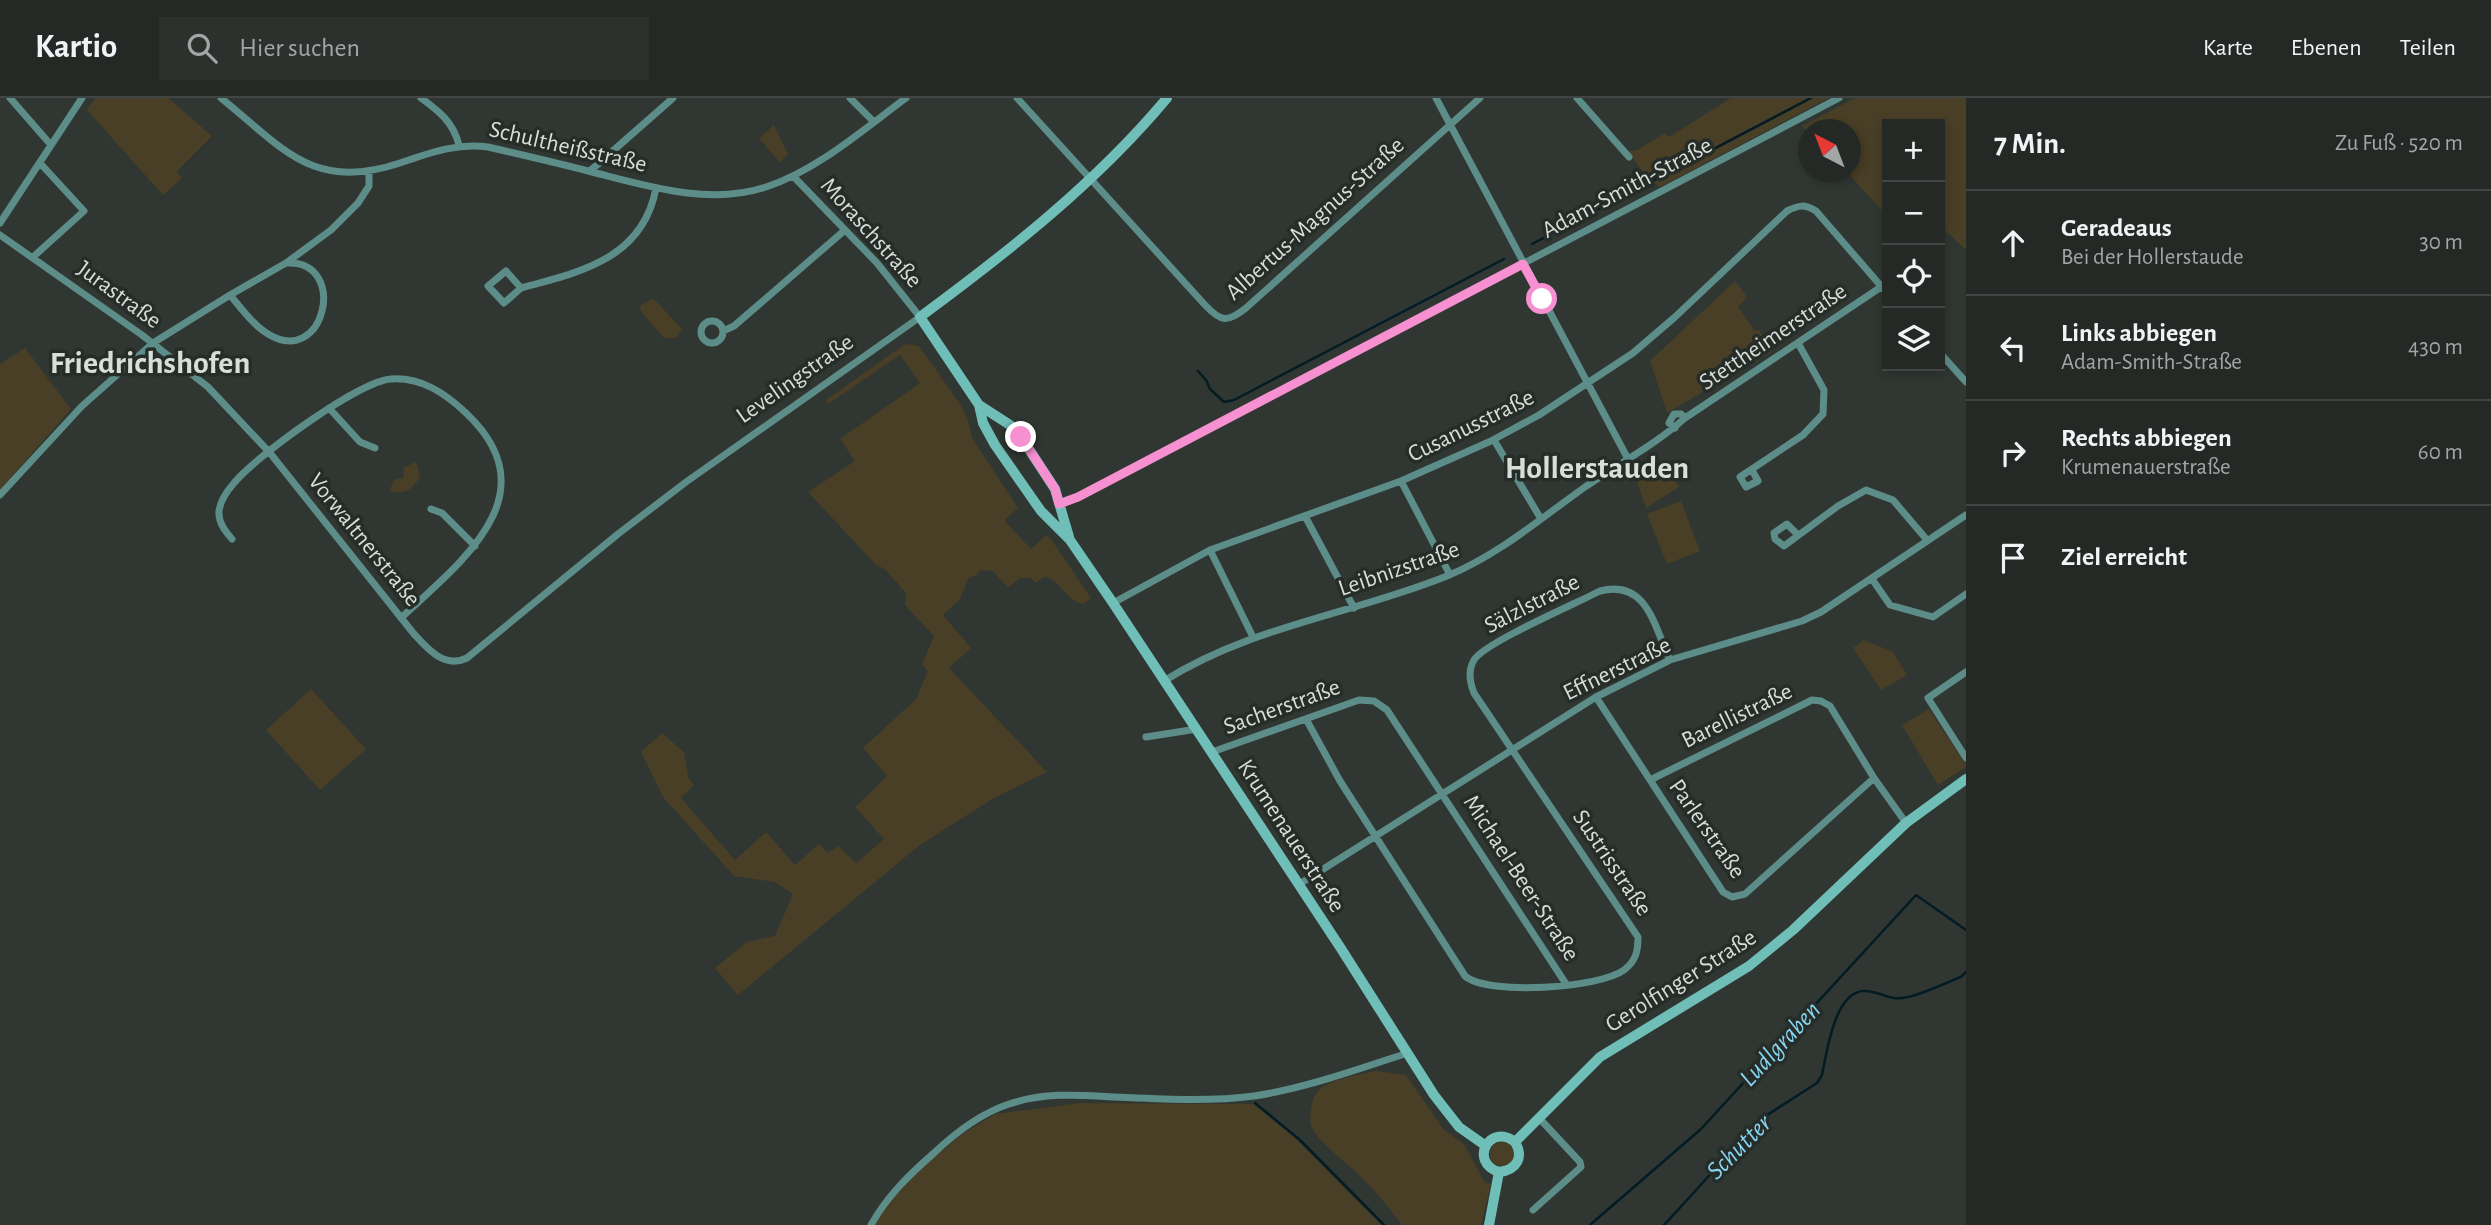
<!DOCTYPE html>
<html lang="de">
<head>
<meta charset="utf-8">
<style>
  body { margin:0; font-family:"Alegreya Sans",sans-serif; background:#2c312e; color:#f1f3f6 }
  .controls { position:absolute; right:21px; top:21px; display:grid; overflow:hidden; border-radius:0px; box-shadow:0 4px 10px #0003 }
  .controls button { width:63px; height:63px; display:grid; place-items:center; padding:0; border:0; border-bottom:2px solid #414543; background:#242926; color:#f1f3f6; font:35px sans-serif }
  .compass { position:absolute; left:1798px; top:21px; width:63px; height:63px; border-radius:50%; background:#242926; box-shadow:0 4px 10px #0003; rotate:318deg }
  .stop { position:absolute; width:21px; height:21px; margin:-16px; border:5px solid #f690d0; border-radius:50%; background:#fff }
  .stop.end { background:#f690d0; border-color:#fff; box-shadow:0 2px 7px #0008 }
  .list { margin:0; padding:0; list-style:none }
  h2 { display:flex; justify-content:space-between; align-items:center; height:91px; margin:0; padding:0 28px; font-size:30px }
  h2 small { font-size:23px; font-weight:400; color:#a3a6a7 }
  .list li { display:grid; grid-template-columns:46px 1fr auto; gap:21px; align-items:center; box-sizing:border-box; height:105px; padding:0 28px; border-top:2px solid #414543 }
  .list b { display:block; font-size:26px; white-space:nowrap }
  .list p { margin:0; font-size:23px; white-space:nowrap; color:#a3a6a7 }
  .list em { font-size:23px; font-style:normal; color:#a3a6a7 }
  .icon { flex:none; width:38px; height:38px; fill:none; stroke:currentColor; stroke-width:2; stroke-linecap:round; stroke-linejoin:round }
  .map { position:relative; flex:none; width:1966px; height:1127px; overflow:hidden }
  header { display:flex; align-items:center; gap:42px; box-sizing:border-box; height:98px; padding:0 35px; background:#242926; border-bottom:2px solid #414543 }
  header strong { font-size:33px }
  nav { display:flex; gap:38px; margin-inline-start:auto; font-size:24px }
  .search { width:490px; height:63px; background:#2c312e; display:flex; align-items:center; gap:18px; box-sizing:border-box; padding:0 24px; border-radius:0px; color:#a3a6a7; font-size:26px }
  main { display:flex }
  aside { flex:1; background:#242926 }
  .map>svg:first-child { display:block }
  .green { fill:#493e26 }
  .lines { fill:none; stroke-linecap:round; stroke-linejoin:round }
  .stream { stroke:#031c24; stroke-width:2.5 }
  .street { stroke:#5d8d89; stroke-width:7 }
  .secondary { stroke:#6fbfb8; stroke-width:10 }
  .route { stroke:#f690d0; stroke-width:9 }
  .labels { text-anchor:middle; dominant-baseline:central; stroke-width:7; stroke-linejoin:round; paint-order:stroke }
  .street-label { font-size:24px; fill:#d9ddda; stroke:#262d28 }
  .water-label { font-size:26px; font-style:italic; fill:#86d5f2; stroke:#262d28 }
  .district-label { font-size:32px; font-weight:bold; fill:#d6dfd9; stroke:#262d28 }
</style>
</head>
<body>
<header>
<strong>Kartio</strong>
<div class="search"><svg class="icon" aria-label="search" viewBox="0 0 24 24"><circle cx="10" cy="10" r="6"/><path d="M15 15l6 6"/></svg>Hier suchen</div>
<nav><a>Karte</a><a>Ebenen</a><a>Teilen</a></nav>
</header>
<main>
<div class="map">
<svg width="1966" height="1127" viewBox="0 0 1966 1127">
  <rect width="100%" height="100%" fill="#303732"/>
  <path class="green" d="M95 0H168L212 38 177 73 182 80 163 97 87 12Z
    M1731 0H1829L1660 89C1646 82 1637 65 1628 53L1637 52 1665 35 1669 39Z
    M1855 0H1966V152L1940 127V26H1887V118L1847 74H1850V32H1808V34L1802 28Z
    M774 27 788 56 780 65 759 40Z
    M1735 183 1747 199 1738 209 1755 233 1759 232 1773 253 1667 315 1650 263Z
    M653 200 682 231 676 240H664L641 214 640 208Z
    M905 246 919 248 960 306 968 322 972 340 1018 410 1004 422 1031 451 1046 437 1051 441 1091 500 1083 506C1066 503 1061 481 1044 479L1036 485 1031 480H1019L1008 490 993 473 981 472 975 478 969 479 960 501 943 517 971 550 949 570 1047 674 994 700 920 747 738 897 715 870 747 844 775 838 793 796 775 784 734 778 663 699 641 654 662 635 684 654 688 679 694 687 681 700 735 762 766 734 795 767 819 746 828 755 838 748 856 765 884 741 855 709 887 678 863 650 916 601 928 573 922 566 934 538 905 507 906 495 885 471 876 467 808 394 855 363 840 341 920 285 900 257 828 306 826 302Z
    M25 250 71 311 0 392V266Z
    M1668 361 1679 389 1646 410 1631 366Z
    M416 363 420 379C411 393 406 396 389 393L395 381 403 380 404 370Z
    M1681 403 1700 453 1667 466 1647 416Z
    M1864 542 1893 554 1907 577 1881 592 1853 550Z
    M311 591 366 651 320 692 266 632Z
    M1929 611 1966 667V669L1938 687 1902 627Z
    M1376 973 1406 977 1444 1032 1464 1046 1485 1085 1491 1086 1481 1127H1402C1388 1108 1373 1090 1356 1074 1344 1062 1315 1042 1311 1027 1309 1015 1311 1000 1320 991 1330 981 1362 976 1376 973Z
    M1080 1005 1253 1006 1294 1039 1381 1127H874L896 1096 926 1066 962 1036 995 1016Z
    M1490 1056a12 12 0 1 1 24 0a12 12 0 1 1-24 0Z"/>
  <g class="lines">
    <path class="stream" d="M1532 146 1811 0
      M1198 273 1206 282 1210 291 1224 304 1234 302 1504 161
      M1255 1005 1300 1042 1384 1127
      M1590 1127 1701 1031 1916 797 1966 832
      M1664 1127 1761 1021 1817 985 1822 977C1827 954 1834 897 1862 893 1875 892 1882 898 1894 900 1909 903 1945 885 1961 879L1966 874"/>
    <path class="street" d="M10 0 51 47
      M221 0C284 51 313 94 400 65 430 55 455 45 488 49 523 57 558 65 592 74 647 88 710 108 766 89 816 73 864 31 906 0
      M421 0C440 14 453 24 459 47
      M850 0 874 24
      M1017 0 1205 207C1221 224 1227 225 1246 210L1480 0
      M1436 0 1628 361
      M1577 0 1629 59
      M590 73 673 0
      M0 125 82 0
      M0 137 142 237 208 289 270 355 414 536C428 551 444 571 467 560L618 436 686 384 920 219 877 165 793 78
      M33 159 84 113 40 65
      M506 173 521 190 504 205 488 188Z
      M521 190C580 174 643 161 656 90
      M230 197C241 210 253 227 268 236 325 271 349 162 287 165
      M701 234a11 11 0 1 1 22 0a11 11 0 1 1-22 0Z
      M723 233 734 228 845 132
      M1940 255 1966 284
      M329 310 360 344 375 350
      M1675 330 1669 325 1674 316H1681L1685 320
      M1494 342 1541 421
      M1752 372 1758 383 1746 389 1740 379 1803 337 1823 316 1824 292 1798 245
      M1401 383 1450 477
      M0 397 82 308 153 245 230 197 286 165 331 132 358 105 369 88V74
      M1059 406 1078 399 1839 0
      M431 411 442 415 475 448
      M1305 418 1354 510
      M1798 437 1787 426 1774 435 1775 441 1784 448 1838 408 1866 392 1893 402 1927 442
      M232 441C225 433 218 424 219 413 220 403 227 393 234 385 255 359 359 283 391 281 421 279 445 295 466 315 552 396 461 464 401 520
      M1210 452 1253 539
      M1872 481 1890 507 1933 519 1966 496
      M1113 505 1210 452 1401 383 1491 343 1539 317 1633 255 1675 219 1787 113C1799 107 1804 106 1816 113L1887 195
      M1966 574 1928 600 1966 660
      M1164 583C1251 528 1353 516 1447 478 1498 457 1540 421 1585 389 1618 366 1655 347 1685 320L1887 185
      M1596 599 1723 794 1732 799 1745 796 1874 680
      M1306 621 1340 683 1465 878C1488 898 1600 890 1624 872 1636 863 1638 853 1638 839L1474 595C1470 585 1468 572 1474 562 1484 545 1577 505 1600 493 1647 481 1654 528 1670 562
      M1146 639 1197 631
      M1212 654 1359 602 1374 603 1387 612 1566 886
      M1650 682 1812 602 1821 603 1830 608 1874 680 1906 725
      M1298 787 1596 599 1670 562 1802 523 1821 514 1966 417
      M1533 1112 1581 1069 1580 1064 1540 1021
      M871 1127C887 1098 910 1076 934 1055 955 1035 982 1015 1009 1006 1044 994 1080 997 1115 999 1160 1001 1209 1004 1254 998 1307 990 1357 971 1408 955"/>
    <path class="secondary" d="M1167 0C1096 85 1008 154 920 219L979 307 983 325 995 347 1041 413 1070 442 1113 505 1340 849 1434 997 1459 1029 1486 1048
      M979 307 1010 327 1021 339 1055 391 1069 439
      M1515 1044 1600 959 1749 868 1793 832 1906 725 1966 681
      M1499 1074C1468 1064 1490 1024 1515 1044
      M1499 1074C1517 1072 1524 1059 1515 1044
      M1489 1127 1499 1074"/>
  </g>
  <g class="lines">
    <path class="route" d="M1021 339 1055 391 1059 406 1078 399 1523 166 1542 201"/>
  </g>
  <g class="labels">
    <g class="street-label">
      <text transform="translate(568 49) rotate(13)">Schultheißstraße</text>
      <text transform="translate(1627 90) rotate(-28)">Adam-Smith-Straße</text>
      <text transform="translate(1315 121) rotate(-42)">Albertus-Magnus-Straße</text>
      <text transform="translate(871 135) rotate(48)">Moraschstraße</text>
      <text transform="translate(119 197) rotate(36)">Jurastraße</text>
      <text transform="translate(1773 239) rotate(-34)">Stettheimerstraße</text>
      <text transform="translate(795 281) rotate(-35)">Levelingstraße</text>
      <text transform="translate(1471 328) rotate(-26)">Cusanusstraße</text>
      <text transform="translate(364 442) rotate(51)">Vorwaltnerstraße</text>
      <text transform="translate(1399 471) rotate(-19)">Leibnizstraße</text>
      <text transform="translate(1532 506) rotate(-27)">Sälzlstraße</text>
      <text transform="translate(1617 571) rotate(-26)">Effnerstraße</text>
      <text transform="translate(1282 609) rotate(-20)">Sacherstraße</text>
      <text transform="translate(1737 618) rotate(-26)">Barellistraße</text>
      <text transform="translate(1707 731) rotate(55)">Parlerstraße</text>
      <text transform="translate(1291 738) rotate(57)">Krumenauerstraße</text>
      <text transform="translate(1612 765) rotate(56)">Sustrisstraße</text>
      <text transform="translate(1521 780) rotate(57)">Michael-Beer-Straße</text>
      <text transform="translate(1681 883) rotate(-32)">Gerolfinger Straße</text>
    </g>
    <g class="water-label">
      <text transform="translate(1780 946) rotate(-47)">Ludlgraben</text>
      <text transform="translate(1739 1049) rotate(-45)">Schutter</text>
    </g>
    <g class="district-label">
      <text x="150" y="265">Friedrichshofen</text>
      <text x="1597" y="370">Hollerstauden</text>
    </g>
  </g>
</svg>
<div class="controls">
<button>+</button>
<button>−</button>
<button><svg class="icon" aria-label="locate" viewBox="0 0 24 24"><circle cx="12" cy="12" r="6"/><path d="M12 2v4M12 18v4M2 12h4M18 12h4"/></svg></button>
<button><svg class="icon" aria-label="layers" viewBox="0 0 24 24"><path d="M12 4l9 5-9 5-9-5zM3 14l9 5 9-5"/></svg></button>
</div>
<svg class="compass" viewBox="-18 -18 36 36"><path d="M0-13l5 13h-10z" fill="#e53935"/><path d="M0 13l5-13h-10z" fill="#a3a6a7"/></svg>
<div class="stop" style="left:1542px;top:201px"></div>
<div class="stop end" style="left:1021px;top:339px"></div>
</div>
<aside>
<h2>7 Min.<small>Zu Fuß · 520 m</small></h2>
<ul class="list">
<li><svg class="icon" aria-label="ahead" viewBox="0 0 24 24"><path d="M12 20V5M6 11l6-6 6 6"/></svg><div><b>Geradeaus</b><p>Bei der Hollerstaude</p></div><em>30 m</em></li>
<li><svg class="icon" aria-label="left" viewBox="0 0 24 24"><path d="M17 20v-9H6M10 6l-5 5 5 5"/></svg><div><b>Links abbiegen</b><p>Adam-Smith-Straße</p></div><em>430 m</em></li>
<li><svg class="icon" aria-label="right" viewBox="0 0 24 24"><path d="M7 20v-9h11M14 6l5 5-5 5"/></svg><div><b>Rechts abbiegen</b><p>Krumenauerstraße</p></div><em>60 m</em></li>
<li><svg class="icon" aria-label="arrive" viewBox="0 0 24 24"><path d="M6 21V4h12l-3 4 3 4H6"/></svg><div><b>Ziel erreicht</b></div></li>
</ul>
</aside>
</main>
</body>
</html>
